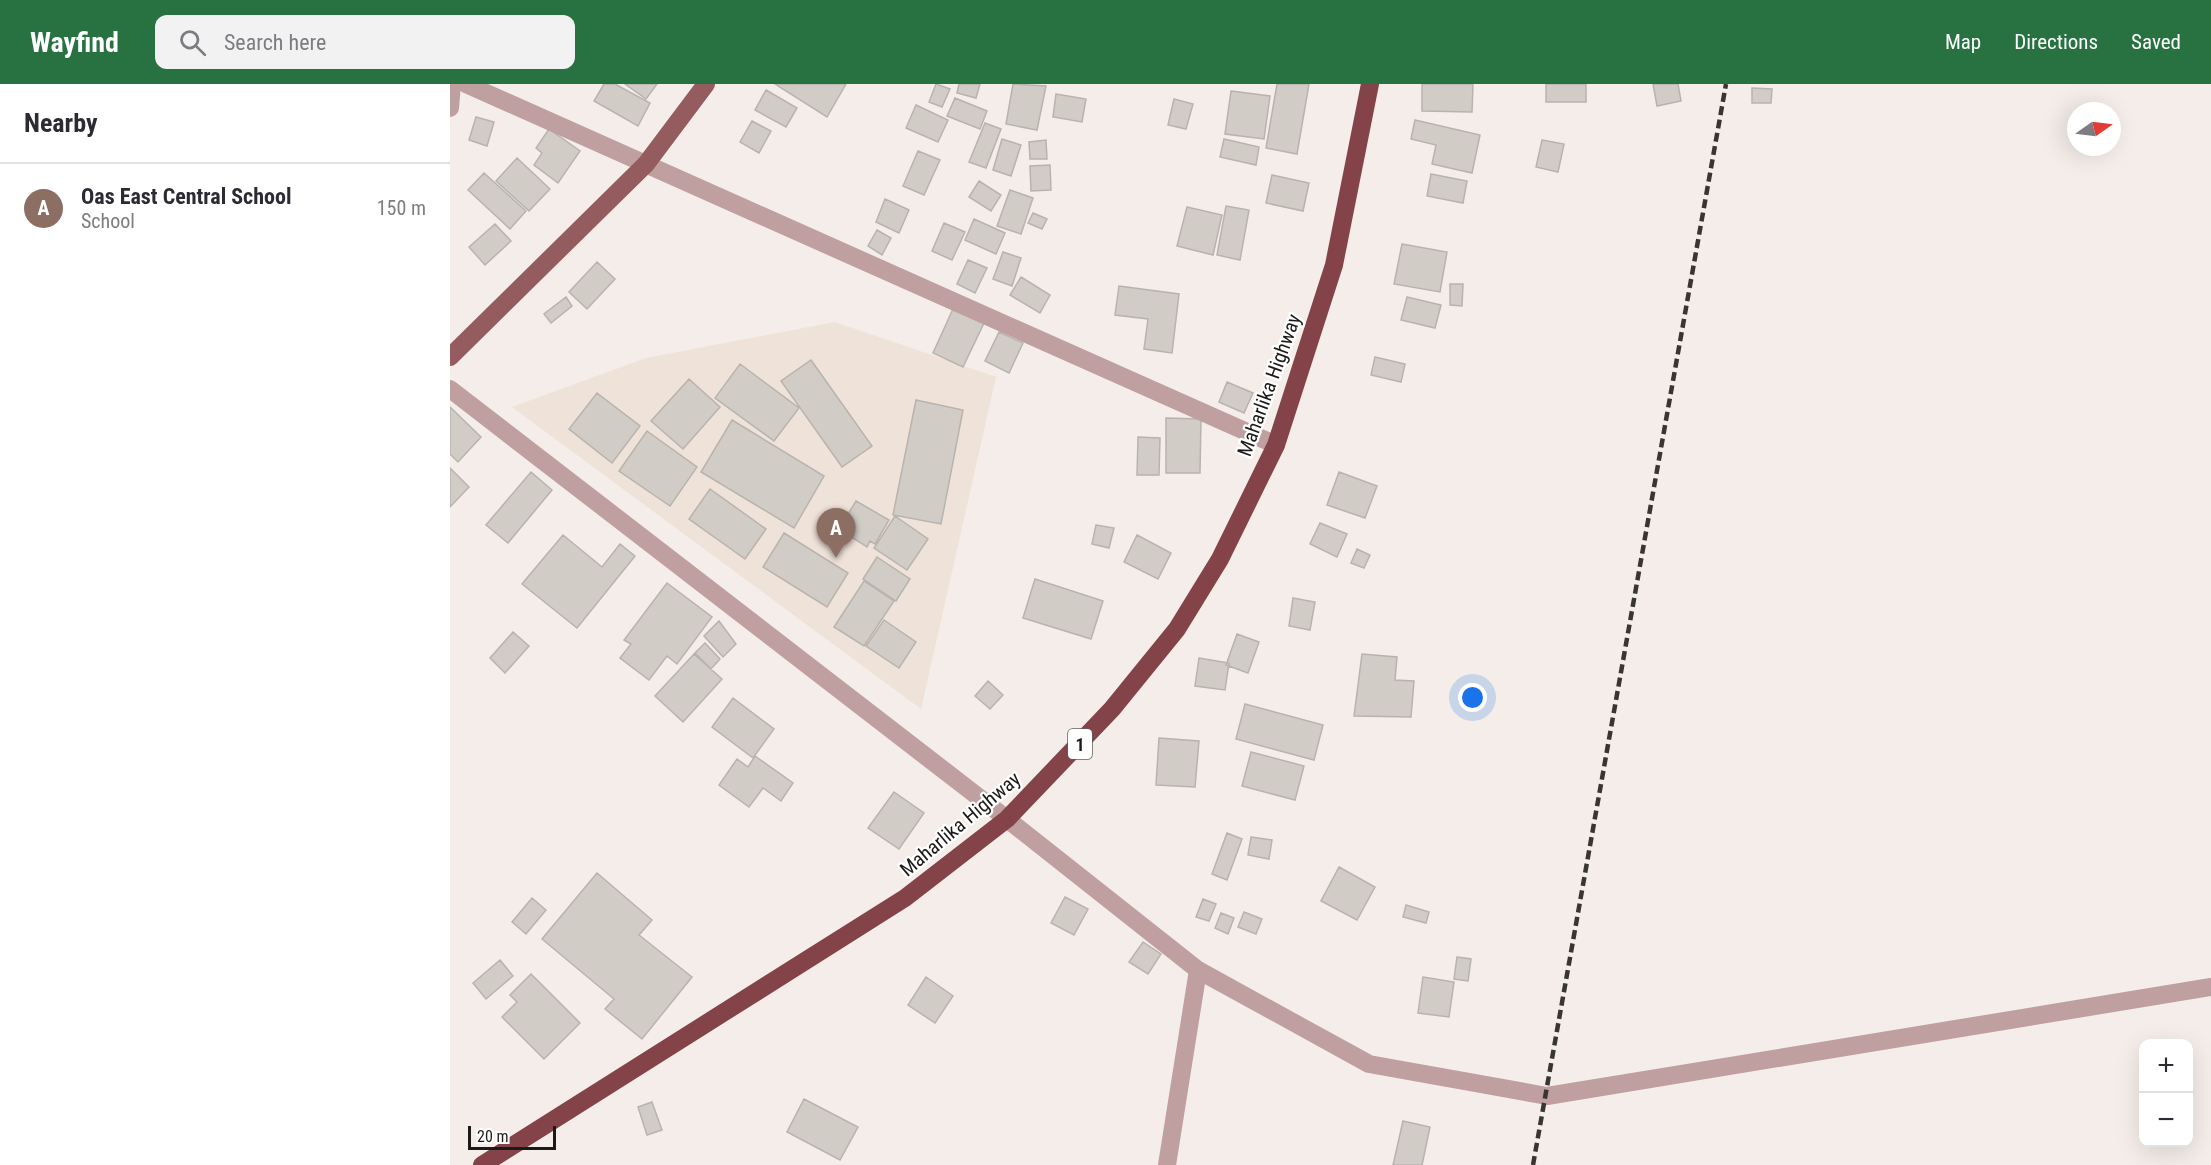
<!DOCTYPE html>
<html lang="en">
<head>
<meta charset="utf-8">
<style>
  body { margin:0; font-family:"Roboto Condensed",sans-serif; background:#f2f2f3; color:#2b2b33 }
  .controls { position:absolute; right:18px; bottom:18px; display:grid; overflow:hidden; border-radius:12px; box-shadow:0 6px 24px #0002 }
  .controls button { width:54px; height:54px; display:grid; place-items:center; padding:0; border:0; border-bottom:2px solid #e1e1e2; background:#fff; color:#2b2b33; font:30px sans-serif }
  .compass { position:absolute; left:1617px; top:18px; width:54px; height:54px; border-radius:50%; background:#fff; box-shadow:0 6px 24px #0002; rotate:76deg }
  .scale { position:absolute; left:18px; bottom:15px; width:88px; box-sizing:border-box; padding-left:6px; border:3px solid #1c1a18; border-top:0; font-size:16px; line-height:21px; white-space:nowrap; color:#1c1a18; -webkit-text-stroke:4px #fff; paint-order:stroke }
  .you { position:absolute; left:1023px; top:614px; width:21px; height:21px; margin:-15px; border:4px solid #fff; border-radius:50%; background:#1a73e8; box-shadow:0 0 0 9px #1a73e833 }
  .badge { display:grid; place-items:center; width:39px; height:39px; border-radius:50%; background:#277240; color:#fff; font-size:20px; font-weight:700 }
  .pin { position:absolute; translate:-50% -50px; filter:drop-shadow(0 2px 3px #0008) }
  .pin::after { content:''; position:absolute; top:32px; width:21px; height:18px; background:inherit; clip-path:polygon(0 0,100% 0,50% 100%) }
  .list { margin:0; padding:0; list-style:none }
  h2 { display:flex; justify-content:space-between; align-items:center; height:78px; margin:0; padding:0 24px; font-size:26px }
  h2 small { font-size:20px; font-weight:400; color:#7c7c81 }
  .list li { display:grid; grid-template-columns:39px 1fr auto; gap:18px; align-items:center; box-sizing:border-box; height:90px; padding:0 24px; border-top:2px solid #e1e1e2 }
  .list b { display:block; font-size:22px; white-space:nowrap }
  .list p { margin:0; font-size:20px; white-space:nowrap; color:#7c7c81 }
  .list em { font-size:20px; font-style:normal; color:#7c7c81 }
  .icon { flex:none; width:33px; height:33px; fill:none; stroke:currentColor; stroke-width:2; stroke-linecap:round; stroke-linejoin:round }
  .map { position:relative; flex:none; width:1761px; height:1081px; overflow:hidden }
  header { display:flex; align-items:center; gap:36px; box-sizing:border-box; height:84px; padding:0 30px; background:#277240; color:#fff }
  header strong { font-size:28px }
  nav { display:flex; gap:33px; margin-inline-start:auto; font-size:21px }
  .search { width:420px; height:54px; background:#f2f2f3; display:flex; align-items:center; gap:15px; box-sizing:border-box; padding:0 21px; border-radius:12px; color:#7c7c81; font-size:22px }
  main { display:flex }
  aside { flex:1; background:#fff }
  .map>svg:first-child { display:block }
  .built { fill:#efe2d8 }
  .building { fill:#d1ccc6; stroke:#b8b3ae; stroke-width:1.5 }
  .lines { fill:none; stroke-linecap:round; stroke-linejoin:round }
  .minor { stroke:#c09fa0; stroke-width:18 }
  .major { stroke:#945c5f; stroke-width:18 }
  .highway { stroke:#834349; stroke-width:18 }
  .rail { stroke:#383533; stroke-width:4.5; stroke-dasharray:9 4.5; stroke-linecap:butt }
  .labels { text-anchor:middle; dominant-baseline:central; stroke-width:4.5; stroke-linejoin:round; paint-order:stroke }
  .shield { fill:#fff; stroke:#605f5d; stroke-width:1.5 }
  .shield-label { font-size:18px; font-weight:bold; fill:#1c1a18 }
  .street-label { font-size:20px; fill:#1c1a18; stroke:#fff }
</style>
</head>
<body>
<header>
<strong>Wayfind</strong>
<div class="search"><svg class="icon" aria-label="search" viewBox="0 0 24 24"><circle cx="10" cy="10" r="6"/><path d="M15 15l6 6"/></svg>Search here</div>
<nav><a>Map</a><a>Directions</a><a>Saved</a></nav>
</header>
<main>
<aside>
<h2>Nearby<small></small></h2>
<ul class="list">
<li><span class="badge" style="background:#8d6e63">A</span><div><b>Oas East Central School</b><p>School</p></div><em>150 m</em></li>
</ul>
</aside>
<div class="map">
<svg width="1761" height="1081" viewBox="0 0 1761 1081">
  <rect width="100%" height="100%" fill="#f4ede9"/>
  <path class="built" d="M385 238 546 293 471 625 62 323 196 274Z"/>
  <path class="building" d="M154 0H165L200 19 188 42 144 17Z
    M175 0H207L196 15Z
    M325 0H396L377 33Z
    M486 0 500 5 492 23 479 18Z
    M509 0H530L526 14 507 9Z
    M563 0 596 2 587 46 556 40Z
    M827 0H859L847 70 816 64Z
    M972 0H1023L1022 28 972 27Z
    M1096 0H1136V18H1096Z
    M1203 0H1228L1231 17 1207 22Z
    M1302 4 1322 5 1321 19H1302Z
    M316 6 347 24 336 43 305 26Z
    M781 7 820 12 814 55 775 50Z
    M606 10 636 15 632 38 603 33Z
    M505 14 537 27 530 45 497 32Z
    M724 15 743 20 736 45 718 41Z
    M466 21 498 36 488 58 456 44Z
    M26 33 44 38 37 62 19 56Z
    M965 36 1030 51 1022 89 982 80 986 61 961 55Z
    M302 37 321 47 309 69 290 58Z
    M535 39 551 45 536 84 519 78Z
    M99 45 130 67 108 99 84 81 92 69 86 64Z
    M552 55 571 61 561 92 543 86Z
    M774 55 809 63 806 81 770 73Z
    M596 56 597 75H580L579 58Z
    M1092 56 1114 60 1108 88 1086 83Z
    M468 67 490 76 474 111 453 102Z
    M67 74 100 105 79 127 46 97Z
    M600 81 601 106 581 107 580 82Z
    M34 89 76 127 60 145 18 106Z
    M981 90 1017 97 1013 119 977 112Z
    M822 91 859 99 853 127 816 119Z
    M529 97 551 111 541 127 519 113Z
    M560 106 583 114 571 150 547 142Z
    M435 115 459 126 449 149 426 138Z
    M776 122 799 126 790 176 767 171Z
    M737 123 772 131 763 171 727 162Z
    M583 129 597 135 592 145 578 139Z
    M524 135 555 149 546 170 515 156Z
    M494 139 515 148 502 176 482 167Z
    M45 140 61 157 35 181 19 163Z
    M427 146 441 154 432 171 418 162Z
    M952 160 997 168 990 208 944 200Z
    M553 168 571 174 562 202 543 195Z
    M518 176 537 184 525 209 507 200Z
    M147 178 165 195 137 225 119 208Z
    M571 193 600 211 590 229 560 211Z
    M1000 200H1013L1012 222 1000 221Z
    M669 202 729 210 722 269 694 265 698 235 665 231Z
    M116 213 122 222 101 239 94 230Z
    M957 213 991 221 985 244 951 236Z
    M503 225 534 239 513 283 483 269Z
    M549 248 573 259 559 289 535 277Z
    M925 273 955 280 951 298 921 291Z
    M361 276 422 362 392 383 331 297Z
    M290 280 349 324 324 357 265 314Z
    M239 295 270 323 233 365 201 337Z
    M777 298 803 309 794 329 769 318Z
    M147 309 190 342 162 379 119 345Z
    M466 316 513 326 491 440 443 431Z
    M0 323 31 353 8 378 0 370Z
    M716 334 751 335 750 389H716Z
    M282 336 374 392 344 444 251 388Z
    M197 347 247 383 220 422 169 387Z
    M688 353 710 354 709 391H687Z
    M0 384 19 403 0 423Z
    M81 388 102 406 58 459 36 441Z
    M889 388 927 402 915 434 877 421Z
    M260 405 316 445 295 475 239 435Z
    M406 417 439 436 425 460 420 457 417 463 389 445Z
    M445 432 478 455 457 486 424 464Z
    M870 439 897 450 887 473 860 460Z
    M646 441 664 444 659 464 642 460Z
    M334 449 398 489 377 523 313 483Z
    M113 451 152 483 170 460 185 472 127 544 72 500Z
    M687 451 721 469 708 495 674 478Z
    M907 465 920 471 914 484 901 479Z
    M427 473 460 495 446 517 413 495Z
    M585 495 653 517 641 555 573 534Z
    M414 497 444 517 414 562 384 543Z
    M217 499 262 533 227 580 217 572 199 596 170 574 181 560 174 556Z
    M843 514 865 518 860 546 839 542Z
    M434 536 466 558 449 584 416 562Z
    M269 537 286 560 273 573 254 552Z
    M63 548 79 562 55 589 40 574Z
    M787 550 809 558 798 589 776 581Z
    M255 559 270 575 261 585 245 569Z
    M244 570 272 595 233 638 205 612Z
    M912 570 947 573 945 596 964 597 961 633 904 632Z
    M749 574 779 579 775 606 745 602Z
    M538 597 553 611 540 625 525 612Z
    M283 614 324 645 303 674 262 643Z
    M795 620 873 641 864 676 786 655Z
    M709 654 749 657 745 703 706 701Z
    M801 668 854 682 845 716 792 702Z
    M305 672 343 699 331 717 313 704 299 723 269 701 287 675 298 683Z
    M444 708 474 729 449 765 418 744Z
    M777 749 792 755 777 796 762 790Z
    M801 753 822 756 819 775 798 771Z
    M889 783 925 803 907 836 871 817Z
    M147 789 202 836 189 851 242 893 192 955 155 925 164 915 92 855Z
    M615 813 638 825 624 851 601 839Z
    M82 814 96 826 76 850 62 838Z
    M753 815 766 820 759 837 746 833Z
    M956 821 979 828 976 839 953 833Z
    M794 828 812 835 806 850 788 843Z
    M771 829 784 834 778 850 765 844Z
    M693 858 711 870 698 890 679 878Z
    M1007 873 1021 875 1018 897 1004 895Z
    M50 876 63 892 36 915 23 899Z
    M81 890 130 939 94 975 52 933 67 918 60 911Z
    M476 893 503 912 485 939 458 921Z
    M973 893 1004 898 999 933 968 929Z
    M354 1015 408 1043 390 1076 337 1048Z
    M202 1018 212 1046 197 1051 188 1023Z
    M953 1037 980 1043 972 1081H943Z"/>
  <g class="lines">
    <path class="minor" d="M16 0 826 361
      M0 24 2 0
      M0 305 557 735 748 886 919 980 1097 1012 1761 903
      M717 1081 748 886"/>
    <path class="major" d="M0 273 196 80 256 0"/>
    <path class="highway" d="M32 1081 455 814 557 735 662 625 727 545 770 475 826 361 884 181 920 0"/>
    <path class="rail" d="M1083 1081 1276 0"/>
  </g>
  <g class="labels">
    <rect class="shield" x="618" y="645" width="24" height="30" rx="4.5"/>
    <g class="shield-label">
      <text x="630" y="660">1</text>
    </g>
    <g class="street-label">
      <text transform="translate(819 301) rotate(-70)">Maharlika Highway</text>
      <text transform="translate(510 740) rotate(-40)">Maharlika Highway</text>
    </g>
  </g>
</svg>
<div class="controls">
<button>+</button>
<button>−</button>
</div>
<svg class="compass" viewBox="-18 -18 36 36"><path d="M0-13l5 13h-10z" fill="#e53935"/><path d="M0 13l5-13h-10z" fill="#7c7c81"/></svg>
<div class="scale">20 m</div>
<div class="you"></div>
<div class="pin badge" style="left:386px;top:474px;background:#8d6e63">A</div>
</div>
</main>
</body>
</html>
